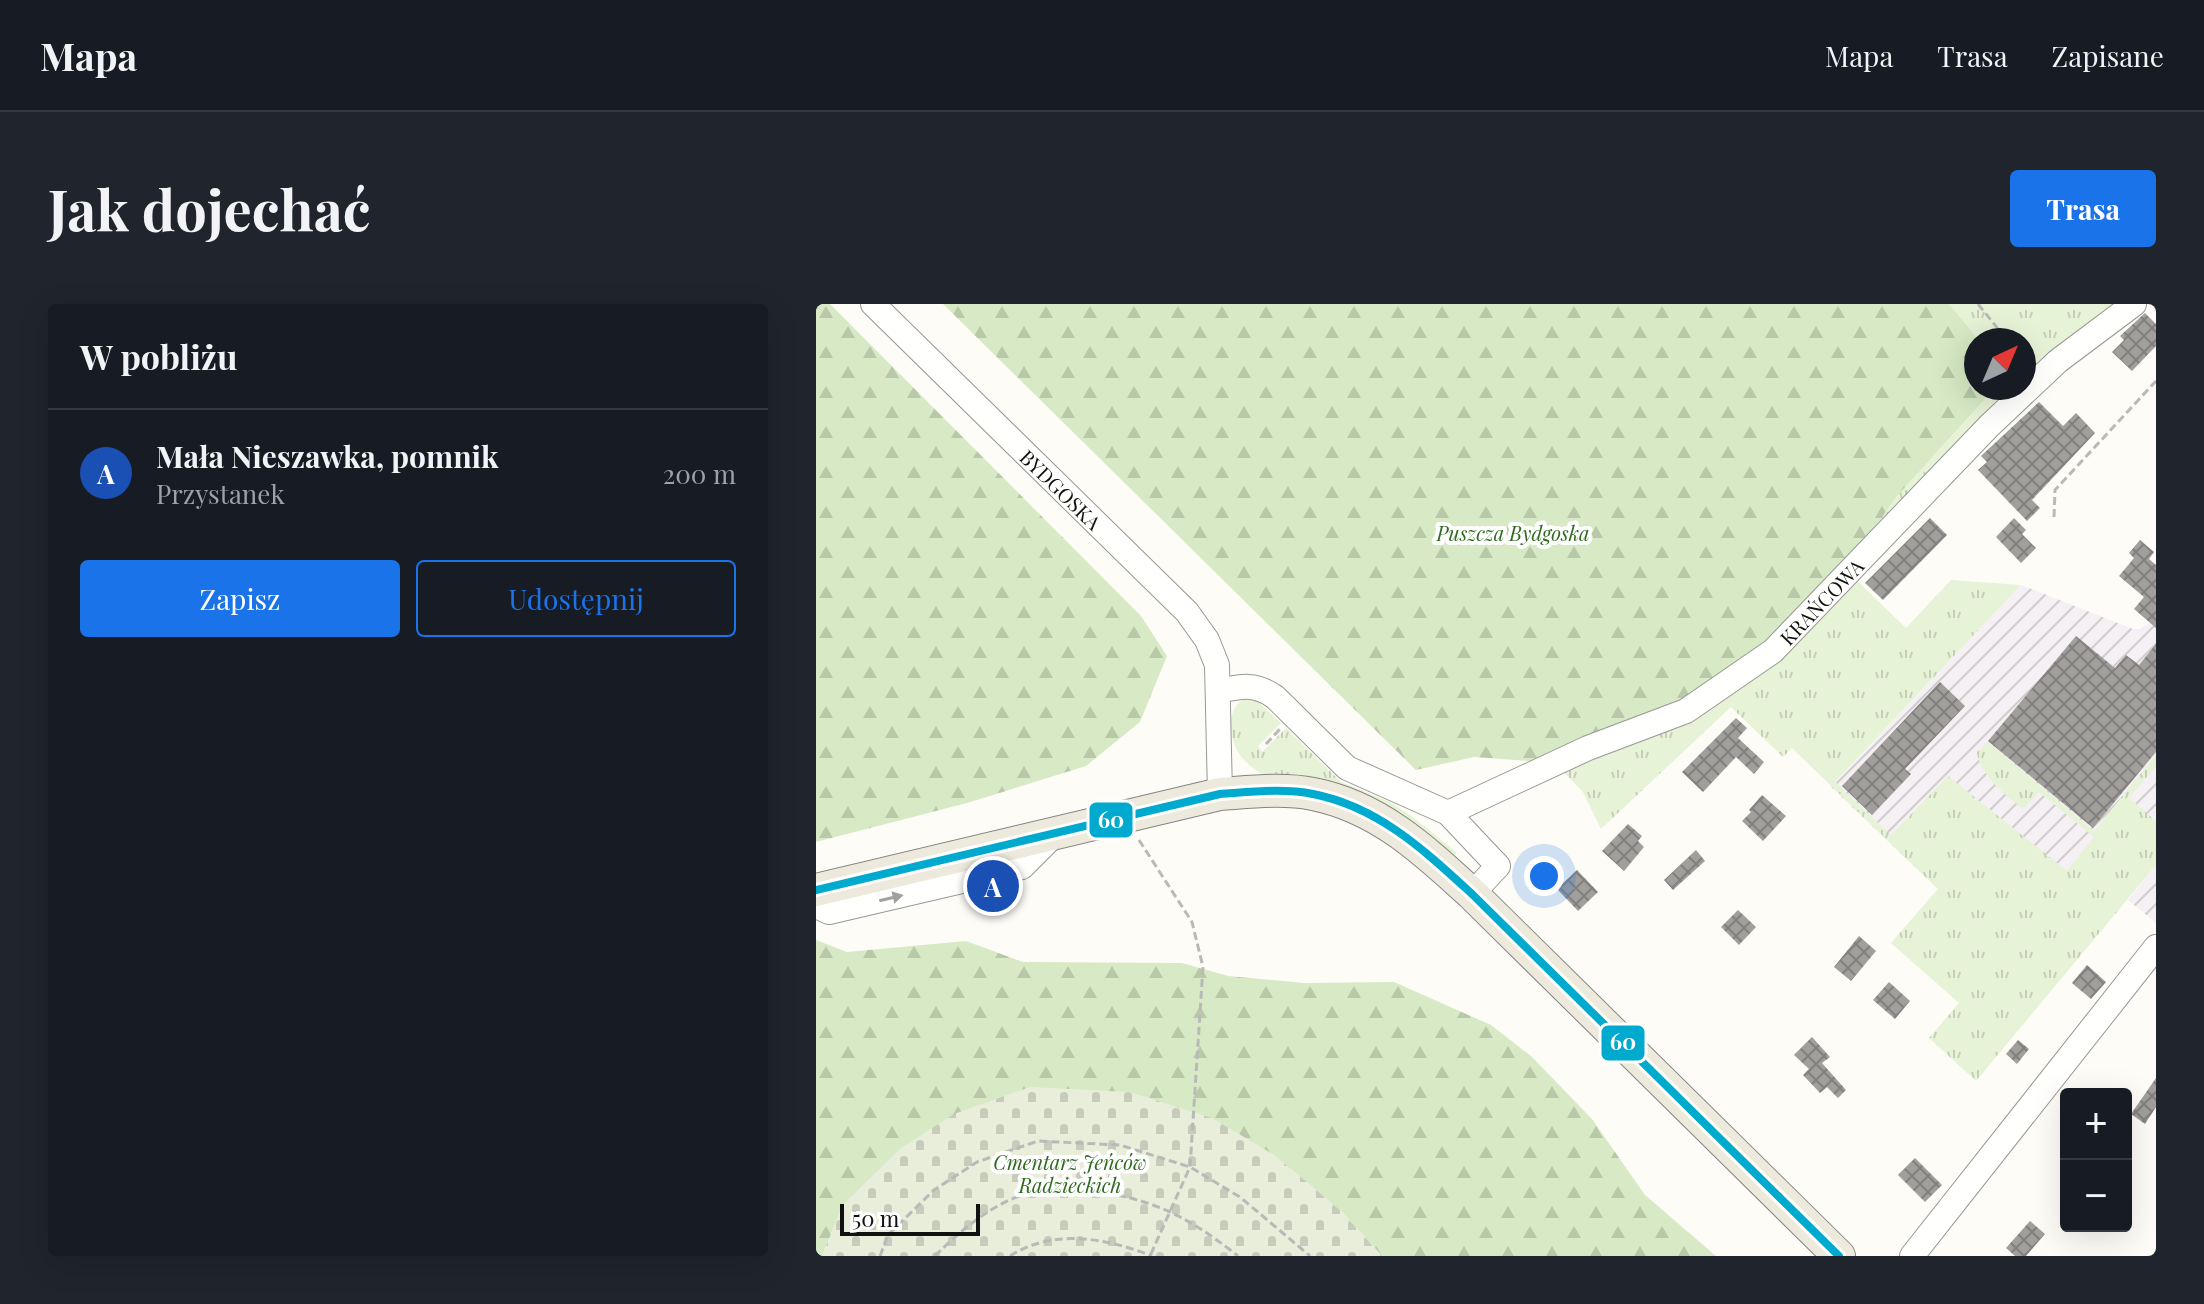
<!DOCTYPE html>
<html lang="pl">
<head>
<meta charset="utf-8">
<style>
  body { margin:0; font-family:"Playfair Display",serif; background:#20242c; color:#f1f3f6 }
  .controls { position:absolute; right:24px; bottom:24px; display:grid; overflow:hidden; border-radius:8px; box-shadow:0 8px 32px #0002 }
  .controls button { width:72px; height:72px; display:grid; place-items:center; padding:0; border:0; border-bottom:2px solid #363941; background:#171b24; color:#f1f3f6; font:40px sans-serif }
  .compass { position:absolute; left:1148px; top:24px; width:72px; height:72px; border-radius:50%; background:#171b24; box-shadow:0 8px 32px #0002; rotate:44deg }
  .scale { position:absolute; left:24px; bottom:20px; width:140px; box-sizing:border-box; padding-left:8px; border:4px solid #111; border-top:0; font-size:22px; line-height:28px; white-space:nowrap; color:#111; -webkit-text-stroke:6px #fff; paint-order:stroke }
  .you { position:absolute; left:728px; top:572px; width:28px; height:28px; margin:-20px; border:6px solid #fff; border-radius:50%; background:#1a73e8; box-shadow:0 0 0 12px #1a73e833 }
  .badge { display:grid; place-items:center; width:52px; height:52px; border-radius:50%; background:#1a73e8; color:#fff; font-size:26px; font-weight:700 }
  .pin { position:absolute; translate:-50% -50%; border:4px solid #fff; box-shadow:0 2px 8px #0006 }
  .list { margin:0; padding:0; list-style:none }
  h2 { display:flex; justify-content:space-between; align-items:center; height:104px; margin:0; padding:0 32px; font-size:34px }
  h2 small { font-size:26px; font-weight:400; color:#9ea1a6 }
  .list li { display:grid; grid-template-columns:52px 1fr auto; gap:24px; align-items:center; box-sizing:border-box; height:128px; padding:0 32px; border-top:2px solid #363941 }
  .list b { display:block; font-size:30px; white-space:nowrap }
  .list p { margin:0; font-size:26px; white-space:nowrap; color:#9ea1a6 }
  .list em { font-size:26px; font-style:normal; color:#9ea1a6 }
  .actions { display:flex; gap:16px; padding:24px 32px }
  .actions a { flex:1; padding:18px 0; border:2px solid #1a73e8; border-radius:8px; text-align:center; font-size:28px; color:#1a73e8 }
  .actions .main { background:#1a73e8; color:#fff }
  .map { position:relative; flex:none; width:1340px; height:952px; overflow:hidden; border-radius:8px }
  header { display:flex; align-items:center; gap:48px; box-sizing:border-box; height:112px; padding:0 40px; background:#171b24; border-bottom:2px solid #363941 }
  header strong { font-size:38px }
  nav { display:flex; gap:44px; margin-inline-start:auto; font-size:28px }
  .intro { display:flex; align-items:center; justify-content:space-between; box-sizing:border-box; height:192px; padding:0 48px }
  h1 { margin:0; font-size:56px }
  .button { padding:20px 36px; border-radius:8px; background:#1a73e8; color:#fff; font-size:28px; font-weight:700 }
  main { display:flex; gap:48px; padding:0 48px }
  aside { flex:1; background:#171b24; border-radius:8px; box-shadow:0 8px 32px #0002 }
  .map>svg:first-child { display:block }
  .industrial { fill:url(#industrial-furrows) }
  .grass { fill:url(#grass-tufts) }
  .forest { fill:url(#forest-firs) }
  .cemetery { fill:url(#cemetery-stones) }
  .building { fill:url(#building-cross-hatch) }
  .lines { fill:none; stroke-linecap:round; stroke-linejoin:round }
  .minor-casing { stroke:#979795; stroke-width:26 }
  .major-casing { stroke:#858482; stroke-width:34 }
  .path { stroke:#b9b9b8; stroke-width:3; stroke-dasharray:8 4; stroke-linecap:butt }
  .minor { stroke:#fffffe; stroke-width:24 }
  .major { stroke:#ede9dc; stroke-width:32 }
  .bus-1-casing { stroke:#fff; stroke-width:14 }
  .bus-1 { stroke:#00a9ce; stroke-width:8 }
  .oneway { fill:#a0a09f }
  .labels { text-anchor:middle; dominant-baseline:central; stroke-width:8; stroke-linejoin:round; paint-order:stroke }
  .street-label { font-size:20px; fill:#111; stroke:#fff }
  .park-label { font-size:20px; font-style:italic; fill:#2f6b1f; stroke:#fff }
  .line-badge { stroke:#fff; stroke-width:3 }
  .badge-label { font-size:22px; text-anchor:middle; font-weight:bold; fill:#fff }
</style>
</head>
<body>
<header>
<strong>Mapa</strong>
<nav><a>Mapa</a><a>Trasa</a><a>Zapisane</a></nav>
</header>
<div class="intro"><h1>Jak dojechać</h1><a class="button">Trasa</a></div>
<main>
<aside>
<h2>W pobliżu<small></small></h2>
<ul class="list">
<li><span class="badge" style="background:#1a4fb4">A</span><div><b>Mała Nieszawka, pomnik</b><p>Przystanek</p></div><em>200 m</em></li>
</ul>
<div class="actions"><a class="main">Zapisz</a><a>Udostępnij</a></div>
</aside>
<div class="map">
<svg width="1340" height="952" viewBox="0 0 1340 952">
  <defs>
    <pattern id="industrial-furrows" width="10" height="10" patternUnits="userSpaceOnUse" patternTransform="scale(2)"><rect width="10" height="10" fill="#f5f0f3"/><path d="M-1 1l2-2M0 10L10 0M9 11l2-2" fill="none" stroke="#d1cdcf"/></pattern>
    <pattern id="grass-tufts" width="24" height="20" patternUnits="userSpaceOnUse" patternTransform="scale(2)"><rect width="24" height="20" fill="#e7f3d7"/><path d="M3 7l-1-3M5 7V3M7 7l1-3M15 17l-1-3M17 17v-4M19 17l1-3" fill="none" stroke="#c5cfb8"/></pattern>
    <pattern id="forest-firs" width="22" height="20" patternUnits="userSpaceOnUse" patternTransform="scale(2)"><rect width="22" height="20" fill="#d8eac5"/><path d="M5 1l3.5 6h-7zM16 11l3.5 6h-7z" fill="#b8c8a8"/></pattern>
    <pattern id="cemetery-stones" width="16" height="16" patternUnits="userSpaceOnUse" patternTransform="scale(2)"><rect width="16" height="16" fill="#e9eedb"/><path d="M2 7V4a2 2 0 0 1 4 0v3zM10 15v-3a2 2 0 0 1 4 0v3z" fill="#c7cbbb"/></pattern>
    <pattern id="building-cross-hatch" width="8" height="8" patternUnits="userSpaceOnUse" patternTransform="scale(2)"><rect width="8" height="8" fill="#a19f9c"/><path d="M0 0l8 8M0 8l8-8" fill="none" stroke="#82807e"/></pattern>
  </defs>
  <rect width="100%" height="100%" fill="#fdfcf7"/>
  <path class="industrial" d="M1205 281 1317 325H1324L1335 318 1340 323V517L1313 495 1146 695 1075 639 1122 585 1015 483Z
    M1340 561V619L1312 596Z"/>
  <path class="grass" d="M1133 0H1318L1032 268 1090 324 1135 276 1205 281 1019 478 1075 531 1132 472 1251 567 1278 533 1223 488 1207 505C1190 492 1163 470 1161 448L1172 438 1278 527 1340 451V462L1313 494 1340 517V561L1160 777 1113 734 1143 699 1075 639 1122 585 976 444 967 453 915 403 785 525 767 488 739 459 1014 287 1081 192 1179 84H1208V36H1163Z
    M437 393 465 419 442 442 446 448 470 424 525 478 572 497 597 513 640 548 639 552 442 468C433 461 425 455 420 444 411 426 412 395 437 393Z"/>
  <path class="forest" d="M0 0H14L325 312 351 352 324 418 270 462 151 499 0 538Z
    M127 0H1133L1163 36H1160V84H1179L1081 192 1014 287 915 378 739 459 658 453 600 466Z
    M0 636 31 648 150 637 207 658 366 659 412 672 488 679 578 678 675 721 715 752 776 815 829 891 900 952H566L525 907 455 849 27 901 6 952H0Z"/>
  <path class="cemetery" d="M214 783 313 788 396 814 455 849 492 879 525 907 566 952H6L27 901 85 844 138 810Z"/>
  <path class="building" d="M1329 9 1340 20V42L1316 67 1296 48 1308 36 1304 32Z
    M1223 98 1247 122 1260 109 1279 129 1216 196 1224 204 1211 217 1162 166 1171 158 1165 152Z
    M1114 214 1131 231 1067 296 1049 279Z
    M1198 214 1210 226 1206 230 1220 244 1205 259 1180 233Z
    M1324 236 1338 248 1333 255 1340 261V324L1318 305 1328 293 1303 272 1318 254 1313 249Z
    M1260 332 1299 364 1310 351 1323 361 1340 340V448L1277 524 1172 437Z
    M1124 378 1149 402 1089 465 1095 470 1056 511 1026 482Z
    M920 414 931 424 922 434 948 458 938 470 920 453 887 488 866 468Z
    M946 491 970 512 947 537 926 517 935 508 933 506Z
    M812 520 826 532 822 537 828 543 808 567 786 547Z
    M880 546 889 557 857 586 848 576Z
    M761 566 782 588 762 607 741 585Z
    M922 606 940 623 923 641 905 623Z
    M1043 632 1060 647 1035 677 1018 663Z
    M1271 661 1290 678 1275 695 1256 679Z
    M1073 678 1094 697 1079 715 1057 696Z
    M996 733 1014 753 1006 759 1030 786 1022 794 1011 783 1004 789 987 771 993 765 978 751Z
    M1202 736 1213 745 1201 760 1190 750Z
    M1340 774V803L1329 820 1315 810Z
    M1099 854 1126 881 1109 898 1082 871Z
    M1214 917 1229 930 1210 952H1199L1190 944Z"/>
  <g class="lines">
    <g class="minor-casing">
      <g id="minor">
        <path id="s1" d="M57 0 371 308 391 336 401 361 404 490"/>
        <path d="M403 387C426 382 439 379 459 393L531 464 632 509 682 562 656 590"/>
        <path id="s2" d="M632 509 772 444 870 407 957 347 1173 122 1242 57 1318 0"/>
        <path d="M0 602 13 608 206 563 240 529"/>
        <path d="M1096 952 1340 643"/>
      </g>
    </g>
    <g class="major-casing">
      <path id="major" d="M0 586 404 490C434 488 467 484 497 490 563 503 609 547 656 590L1023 952"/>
    </g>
    <path class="path" d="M1162 0 1191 36
      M1238 213 1239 186 1340 77
      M450 440 464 425
      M323 536 376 618 387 663 374 863 334 952
      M64 952 72 931 118 886 161 858 222 837 304 841 374 863 424 893 494 952
      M119 952C149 922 184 893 228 885 238 883 249 886 259 886 328 890 369 910 422 952
      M194 952C238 924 290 934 336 952"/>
    <use href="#minor" class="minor"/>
    <use href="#major" class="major"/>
    <g class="bus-1-casing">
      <path id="bus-1" d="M0 586 404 490C434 488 467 484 497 490 563 503 609 547 656 590L1023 952"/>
    </g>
    <use href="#bus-1" class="bus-1"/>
  </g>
  <defs><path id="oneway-solid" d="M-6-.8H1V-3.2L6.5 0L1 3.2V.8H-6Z" transform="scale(2)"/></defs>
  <use class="oneway" href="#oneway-solid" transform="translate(75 594) rotate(-13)"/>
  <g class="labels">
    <g class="street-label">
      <text stroke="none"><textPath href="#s1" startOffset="264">BYDGOSKA</textPath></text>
      <text stroke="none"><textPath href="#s2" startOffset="434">KRAŃCOWA</textPath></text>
    </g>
    <g class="park-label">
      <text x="697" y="228">Puszcza Bydgoska</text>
      <text x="254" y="857">Cmentarz Jeńców<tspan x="254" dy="23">Radzieckich</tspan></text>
    </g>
  </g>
  <g class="line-badge">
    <rect x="272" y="497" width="46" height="38" rx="8" fill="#00a9ce"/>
    <rect x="784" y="720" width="46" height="38" rx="8" fill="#00a9ce"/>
  </g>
  <g class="badge-label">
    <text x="295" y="524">60</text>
    <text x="807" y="746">60</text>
  </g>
</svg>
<div class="controls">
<button>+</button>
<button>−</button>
</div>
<svg class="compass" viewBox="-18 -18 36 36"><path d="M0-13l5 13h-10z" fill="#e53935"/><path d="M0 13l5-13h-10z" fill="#9ea1a6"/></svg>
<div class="scale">50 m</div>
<div class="you"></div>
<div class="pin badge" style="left:177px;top:582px;background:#1a4fb4">A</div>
</div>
</main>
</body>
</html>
